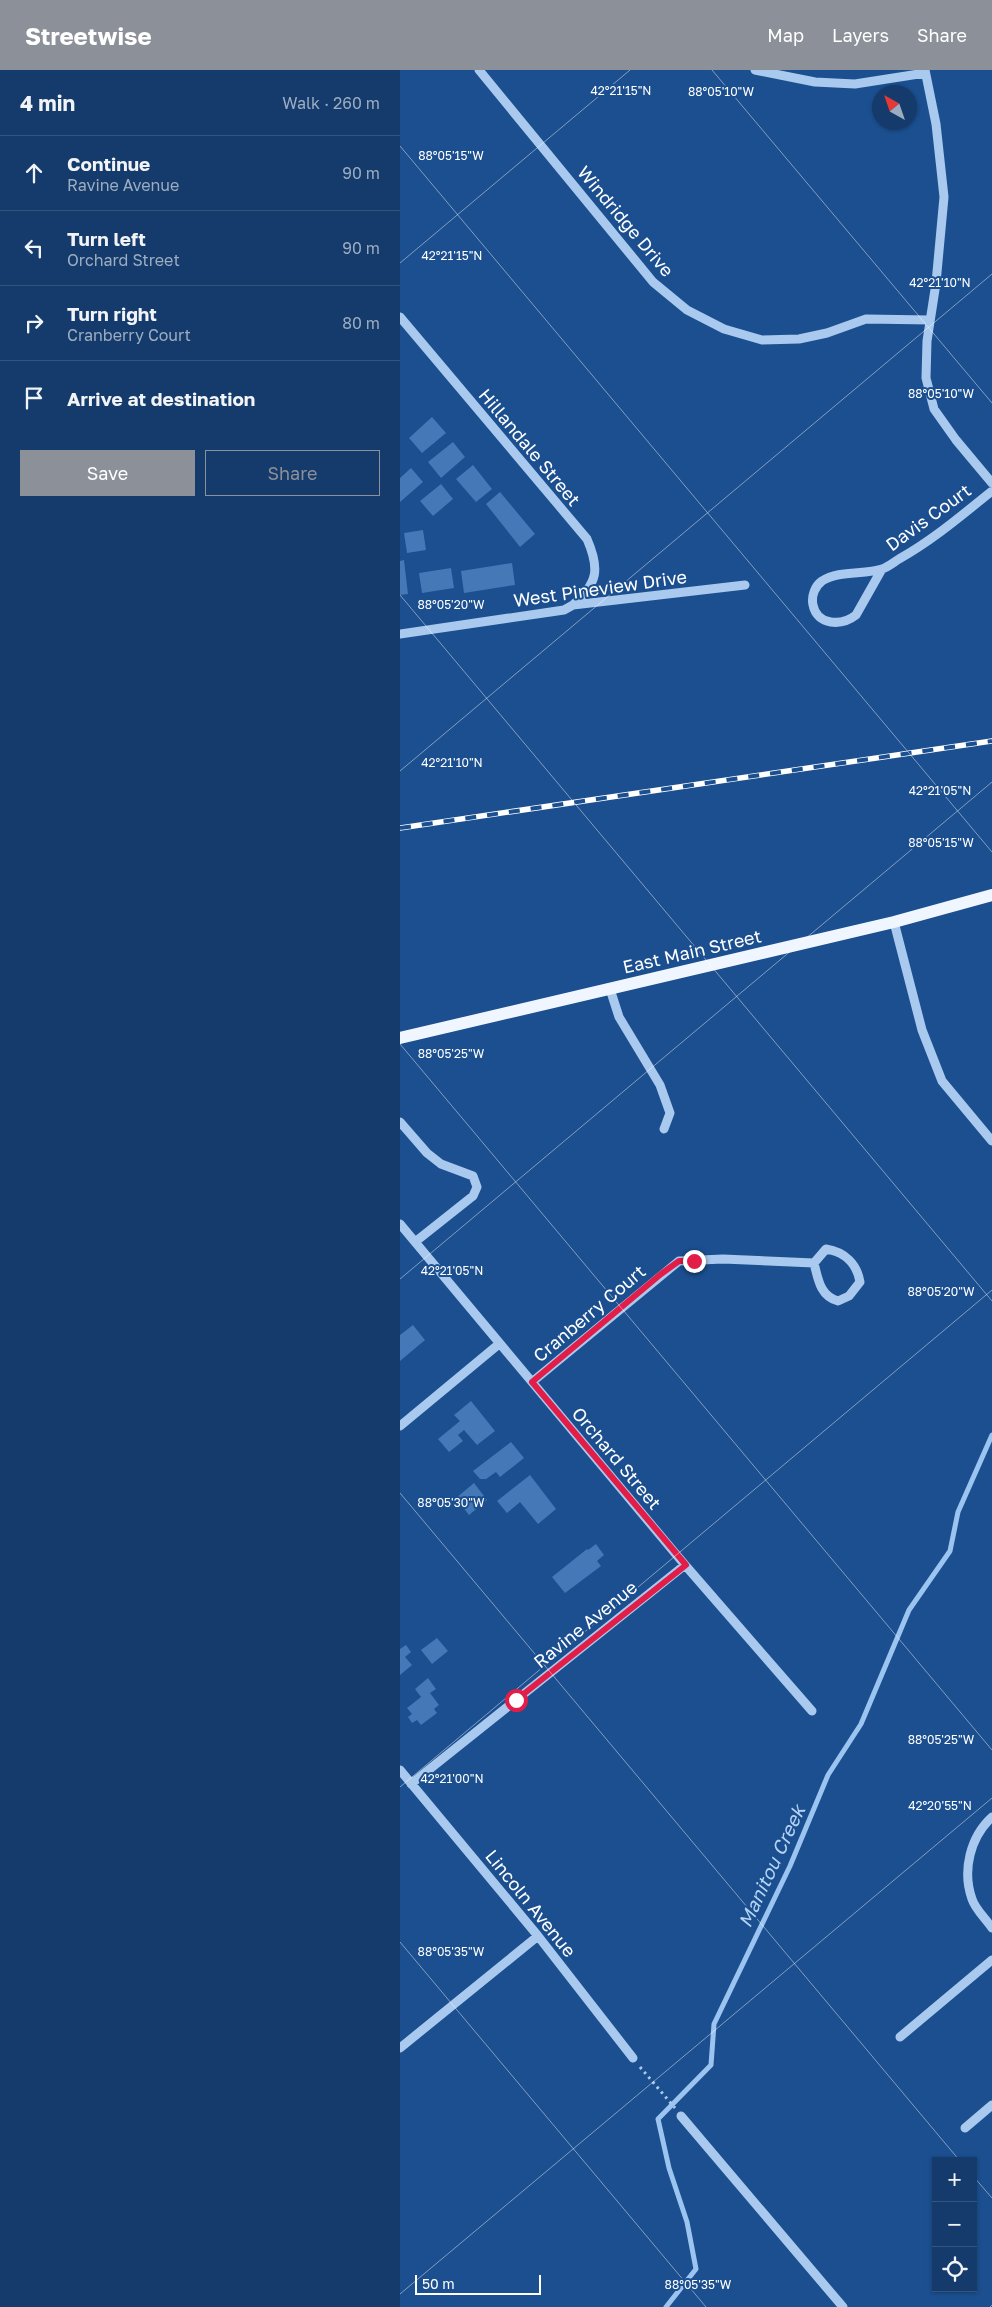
<!DOCTYPE html>
<html lang="en">
<head>
<meta charset="utf-8">
<style>
  body { margin:0; font-family:"Golos Text",sans-serif; background:#1d4271; color:#f1f3f6 }
  .controls { position:absolute; right:15px; bottom:15px; display:grid; overflow:hidden; border-radius:0px; box-shadow:0 1px 4px #0004 }
  .controls button { width:45px; height:45px; display:grid; place-items:center; padding:0; border:0; border-bottom:1px solid #33557e; background:#143b6b; color:#f1f3f6; font:25px sans-serif }
  .compass { position:absolute; left:472px; top:15px; width:45px; height:45px; border-radius:50%; background:#143b6b; box-shadow:0 1px 4px #0004; rotate:320deg }
  .scale { position:absolute; left:15px; bottom:12px; width:126px; box-sizing:border-box; padding-left:5px; border:2px solid #fff; border-top:0; font-size:14px; line-height:18px; white-space:nowrap; color:#fff; -webkit-text-stroke:4px #1b4f8f; paint-order:stroke }
  .stop { position:absolute; width:15px; height:15px; margin:-11px; border:4px solid #e11d48; border-radius:50%; background:#fff }
  .stop.end { background:#e11d48; border-color:#fff; box-shadow:0 1px 5px #0008 }
  .list { margin:0; padding:0; list-style:none }
  h2 { display:flex; justify-content:space-between; align-items:center; height:65px; margin:0; padding:0 20px; font-size:21px }
  h2 small { font-size:16px; font-weight:400; color:#9dadc1 }
  .list li { display:grid; grid-template-columns:32px 1fr auto; gap:15px; align-items:center; box-sizing:border-box; height:75px; padding:0 20px; border-top:1px solid #33557e }
  .list b { display:block; font-size:19px; white-space:nowrap }
  .list p { margin:0; font-size:16px; white-space:nowrap; color:#9dadc1 }
  .list em { font-size:16px; font-style:normal; color:#9dadc1 }
  .actions { display:flex; gap:10px; padding:15px 20px }
  .actions a { flex:1; padding:11px 0; border:1px solid #8c9099; border-radius:0px; text-align:center; font-size:18px; color:#8c9099 }
  .actions .main { background:#8c9099; color:#fff }
  .icon { flex:none; width:28px; height:28px; fill:none; stroke:currentColor; stroke-width:2; stroke-linecap:round; stroke-linejoin:round }
  .map { position:relative; flex:none; width:592px; height:2237px; overflow:hidden }
  header { display:flex; align-items:center; gap:30px; box-sizing:border-box; height:70px; padding:0 25px; background:#8c9099; color:#fff }
  header strong { font-size:24px }
  nav { display:flex; gap:28px; margin-inline-start:auto; font-size:18px }
  main { display:flex }
  aside { flex:1; background:#143b6b }
  .map>svg:first-child { display:block }
  .lines { fill:none; stroke-linecap:round; stroke-linejoin:round }
  .stream { stroke:#9cc4f0; stroke-width:5 }
  .building { fill:#4478b7 }
  .path { stroke:#a9c9ee; stroke-width:3; stroke-dasharray:2.5 4; stroke-linecap:butt }
  .minor { stroke:#a9c9ee; stroke-width:9 }
  .major { stroke:#f0f6ff; stroke-width:12 }
  .rail-casing { stroke:#fff; stroke-width:5.5 }
  .rail { stroke:#1b4f8f; stroke-width:4; stroke-dasharray:11; stroke-linecap:butt }
  .route { stroke:#e11d48; stroke-width:6 }
  .ticks { fill:none; stroke:#fff; stroke-width:1; stroke-opacity:0.45 }
  .labels { text-anchor:middle; dominant-baseline:central; stroke-width:4; stroke-linejoin:round; paint-order:stroke }
  .street-label { font-size:18px; fill:#fff; stroke:#1b4f8f }
  .water-label { font-size:19px; font-style:italic; fill:#b5d3f5; stroke:#1b4f8f }
  .ticks-label { font-size:12px; text-anchor:middle; fill:#fff; stroke:#1b4f8f; stroke-width:4; stroke-linejoin:round; paint-order:stroke }
</style>
</head>
<body>
<header>
<strong>Streetwise</strong>
<nav><a>Map</a><a>Layers</a><a>Share</a></nav>
</header>
<main>
<aside>
<h2>4 min<small>Walk · 260 m</small></h2>
<ul class="list">
<li><svg class="icon" aria-label="ahead" viewBox="0 0 24 24"><path d="M12 20V5M6 11l6-6 6 6"/></svg><div><b>Continue</b><p>Ravine Avenue</p></div><em>90 m</em></li>
<li><svg class="icon" aria-label="left" viewBox="0 0 24 24"><path d="M17 20v-9H6M10 6l-5 5 5 5"/></svg><div><b>Turn left</b><p>Orchard Street</p></div><em>90 m</em></li>
<li><svg class="icon" aria-label="right" viewBox="0 0 24 24"><path d="M7 20v-9h11M14 6l5 5-5 5"/></svg><div><b>Turn right</b><p>Cranberry Court</p></div><em>80 m</em></li>
<li><svg class="icon" aria-label="arrive" viewBox="0 0 24 24"><path d="M6 21V4h12l-3 4 3 4H6"/></svg><div><b>Arrive at destination</b></div></li>
</ul>
<div class="actions"><a class="main">Save</a><a>Share</a></div>
</aside>
<div class="map">
<svg width="592" height="2237" viewBox="0 0 592 2237">
  <rect width="100%" height="100%" fill="#1b4f8f"/>
  <g class="lines">
    <path class="stream" d="M266 2237 296 2199 287 2152 269 2098 258 2049 311 1995 314 1954 390 1796 428 1705 461 1654 509 1540 550 1481 558 1442 592 1365"/>
  </g>
  <path class="building" d="M32 347 46 363 22 383 9 368Z
    M53 372 65 387 41 408 28 392Z
    M73 395 92 419 76 432 56 409Z
    M11 398 23 412 0 432V408Z
    M41 414 53 429 33 446 20 431Z
    M100 422 135 464 120 477 86 434Z
    M23 460 26 480 7 483 4 463Z
    M4 490 8 524 0 525V491Z
    M112 493 115 515 64 523 61 501Z
    M51 498 54 518 22 523 19 503Z
    M13 1255 25 1270 0 1291V1265Z
    M71 1331 95 1361 77 1375 64 1360 58 1365 63 1371 49 1382 38 1369 60 1351 54 1345Z
    M111 1372 124 1388 100 1407 96 1402 86 1409H80L73 1401Z
    M130 1405 156 1439 138 1454 120 1432 107 1443 97 1431Z
    M74 1413 87 1430 69 1445 56 1428Z
    M196 1474 204 1485 197 1491 201 1496 165 1523 152 1507 187 1479 188 1480Z
    M37 1568 48 1581 32 1594 21 1580Z
    M6 1575 11 1582 5 1587 12 1595 0 1605V1579Z
    M28 1608 36 1619 30 1623 39 1635 34 1639 37 1643 21 1655 17 1650 12 1653 8 1647 12 1644 7 1638 21 1627 15 1619Z"/>
  <g class="lines">
    <path class="path" d="M240 1997 275 2038"/>
    <path class="minor" d="M79 0 253 212 287 240 324 259 362 270 399 269 427 263 466 249 530 250
      M355 0 415 12 455 14 525 3
      M525 0 536 54 544 127 536 213 527 271 526 308 534 339 556 370 592 413
      M0 247 187 469C200 499 198 513 173 535
      M482 499 456 545C442 556 417 556 413 535 411 526 415 516 422 511 439 500 464 505 482 499 488 497 494 492 499 489 533 470 562 445 592 421
      M0 564 164 540 173 535 345 515
      M494 852 522 960 542 1011 592 1071
      M210 919 219 947 260 1015 270 1043 264 1059
      M0 1052 27 1083 41 1094 73 1106 77 1117 73 1126 15 1172
      M0 1154 285 1495 412 1641
      M426 1179C445 1182 457 1194 460 1212L449 1226 438 1231C420 1226 418 1209 414 1193Z
      M132 1312 279 1191 323 1189 414 1193
      M0 1356 99 1274
      M0 1700 138 1866 233 1988
      M11 1714 285 1495
      M592 1747C570 1767 562 1801 572 1829 575 1839 586 1849 592 1858
      M500 1967 592 1890
      M0 1978 138 1866
      M281 2046 443 2237
      M565 2058 592 2035"/>
    <path class="major" d="M0 968 494 852 592 825"/>
    <g class="rail-casing">
      <path id="rail" d="M0 758 592 671"/>
    </g>
    <use href="#rail" class="rail"/>
  </g>
  <g class="lines">
    <path class="route" d="M116 1630 286 1495 132 1312 261 1204 279 1191H294"/>
  </g>
  <path class="ticks" d="M312 0 592 333M0 76 592 782M0 193 230 0M0 525 592 1231M0 701 592 204M0 974 592 1680M0 1209 592 712M0 1423 560 2091M0 1717 592 1220M0 1872 306 2237M573 2106 592 2128M0 2224 592 1728M590 2237 592 2235"/>
  <g class="labels">
    <g class="street-label">
      <text transform="translate(226 151) rotate(50)">Windridge Drive</text>
      <text transform="translate(130 377) rotate(50)">Hillandale Street</text>
      <text transform="translate(528 447) rotate(-36)">Davis Court</text>
      <text transform="translate(200 518) rotate(-8)">West Pineview Drive</text>
      <text transform="translate(292 881) rotate(-13)">East Main Street</text>
      <text transform="translate(189 1243) rotate(-40)">Cranberry Court</text>
      <text transform="translate(217 1388) rotate(50)">Orchard Street</text>
      <text transform="translate(185 1554) rotate(-39)">Ravine Avenue</text>
      <text transform="translate(131 1833) rotate(51)">Lincoln Avenue</text>
    </g>
    <g class="water-label">
      <text transform="translate(371 1796) rotate(-65)">Manitou Creek</text>
    </g>
  </g>
  <g class="ticks-label">
    <text x="221" y="25">42°21'15"N</text>
    <text x="321" y="26">88°05'10"W</text>
    <text x="51" y="90">88°05'15"W</text>
    <text x="52" y="190">42°21'15"N</text>
    <text x="540" y="217">42°21'10"N</text>
    <text x="541" y="328">88°05'10"W</text>
    <text x="51" y="539">88°05'20"W</text>
    <text x="52" y="697">42°21'10"N</text>
    <text x="540" y="725">42°21'05"N</text>
    <text x="541" y="777">88°05'15"W</text>
    <text x="51" y="988">88°05'25"W</text>
    <text x="52" y="1205">42°21'05"N</text>
    <text x="541" y="1226">88°05'20"W</text>
    <text x="51" y="1437">88°05'30"W</text>
    <text x="541" y="1674">88°05'25"W</text>
    <text x="52" y="1713">42°21'00"N</text>
    <text x="540" y="1740">42°20'55"N</text>
    <text x="51" y="1886">88°05'35"W</text>
    <text x="298" y="2219">88°05'35"W</text>
  </g>
</svg>
<div class="controls">
<button>+</button>
<button>−</button>
<button><svg class="icon" aria-label="locate" viewBox="0 0 24 24"><circle cx="12" cy="12" r="6"/><path d="M12 2v4M12 18v4M2 12h4M18 12h4"/></svg></button>
</div>
<svg class="compass" viewBox="-18 -18 36 36"><path d="M0-13l5 13h-10z" fill="#e53935"/><path d="M0 13l5-13h-10z" fill="#9dadc1"/></svg>
<div class="scale">50 m</div>
<div class="stop" style="left:116px;top:1630px"></div>
<div class="stop end" style="left:294px;top:1191px"></div>
</div>
</main>
</body>
</html>
